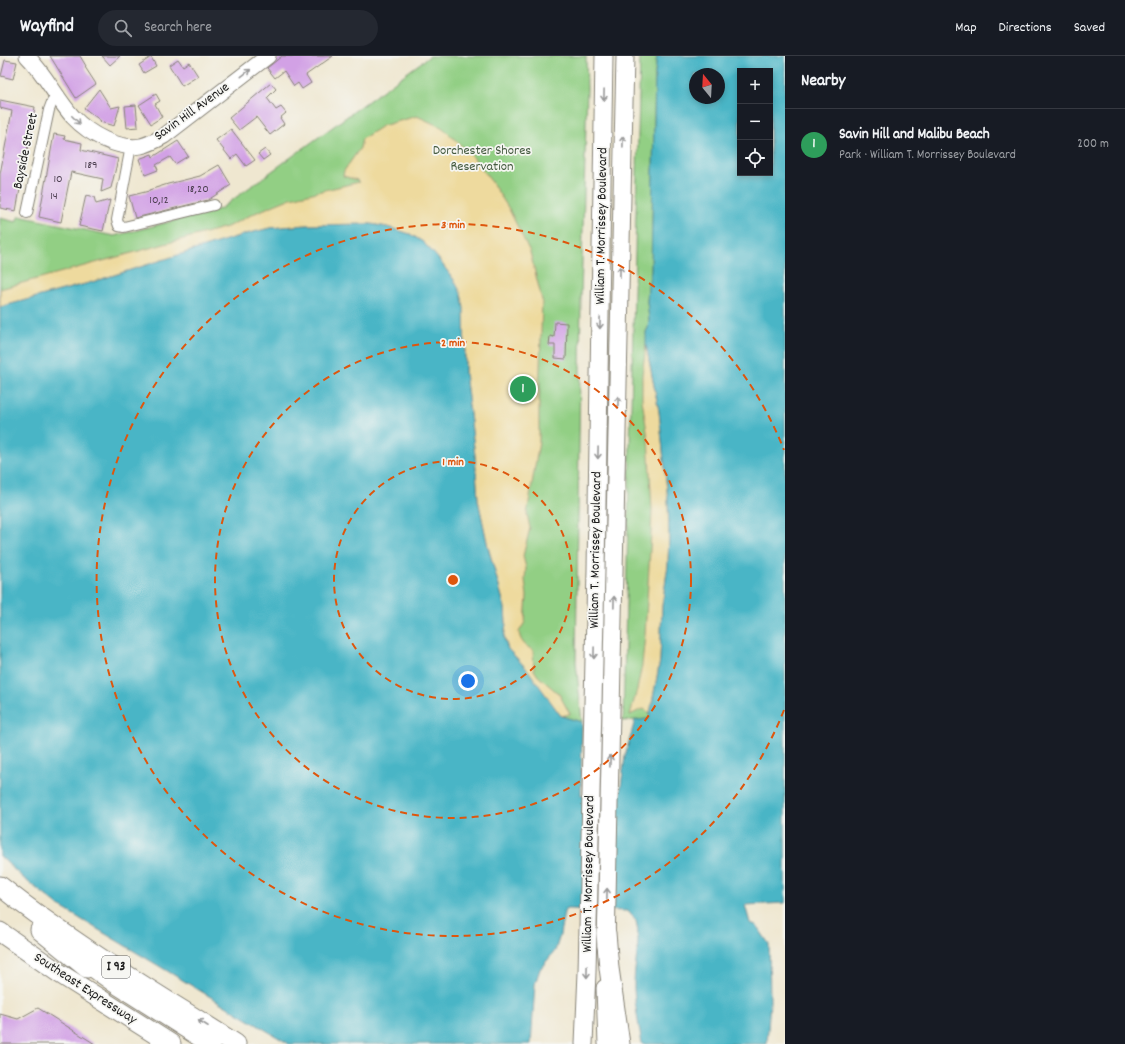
<!DOCTYPE html>
<html lang="en">
<head>
<meta charset="utf-8">
<style>
  body { margin:0; font-family:Dekko,sans-serif; background:#242831; color:#f1f3f6 }
  .controls { position:absolute; right:12px; top:12px; display:grid; overflow:hidden; border-radius:0px; box-shadow:0 2px 6px #0003 }
  .controls button { width:36px; height:36px; display:grid; place-items:center; padding:0; border:0; border-bottom:1px solid #363941; background:#171b24; color:#f1f3f6; font:20px sans-serif }
  .compass { position:absolute; left:689px; top:12px; width:36px; height:36px; border-radius:50%; background:#171b24; box-shadow:0 2px 6px #0003; rotate:342deg }
  .you { position:absolute; left:468px; top:625px; width:14px; height:14px; margin:-10px; border:3px solid #fff; border-radius:50%; background:#1a73e8; box-shadow:0 0 0 6px #1a73e833 }
  .badge { display:grid; place-items:center; width:26px; height:26px; border-radius:50%; background:#d93025; color:#fff; font-size:13px; font-weight:700 }
  .pin { position:absolute; translate:-50% -50%; border:2px solid #fff; box-shadow:0 1px 4px #0006 }
  .list { margin:0; padding:0; list-style:none }
  h2 { display:flex; justify-content:space-between; align-items:center; height:52px; margin:0; padding:0 16px; font-size:17px }
  h2 small { font-size:13px; font-weight:400; color:#9ea1a6 }
  .list li { display:grid; grid-template-columns:26px 1fr auto; gap:12px; align-items:center; box-sizing:border-box; height:72px; padding:0 16px; border-top:1px solid #363941 }
  .list b { display:block; font-size:15px; white-space:nowrap }
  .list p { margin:0; font-size:13px; white-space:nowrap; color:#9ea1a6 }
  .list em { font-size:13px; font-style:normal; color:#9ea1a6 }
  .icon { flex:none; width:22px; height:22px; fill:none; stroke:currentColor; stroke-width:2; stroke-linecap:round; stroke-linejoin:round }
  .map { position:relative; flex:none; width:785px; height:988px; overflow:hidden }
  header { display:flex; align-items:center; gap:24px; box-sizing:border-box; height:56px; padding:0 20px; background:#171b24; border-bottom:1px solid #363941 }
  header strong { font-size:19px }
  nav { display:flex; gap:22px; margin-inline-start:auto; font-size:14px }
  .search { width:280px; height:36px; background:#242831; display:flex; align-items:center; gap:10px; box-sizing:border-box; padding:0 14px; border-radius:22px; color:#9ea1a6; font-size:15px }
  main { display:flex }
  aside { flex:1; background:#171b24 }
  .map>svg:first-child { display:block }
  .green { fill:#92cf84; stroke:#577650 }
  .sand { fill:#eeda9e; stroke:#857b5d }
  .water { fill:#49b5c6; stroke:#326871; fill-rule:evenodd }
  .building { fill:#d2a1e5 }
  .lines { fill:none; stroke-linecap:round; stroke-linejoin:round }
  .street-casing { stroke:#868276; stroke-width:12 }
  .secondary-casing { stroke:#868276; stroke-width:17 }
  .primary-casing { stroke:#868276; stroke-width:19 }
  .highway-casing { stroke:#868276; stroke-width:21 }
  .street { stroke:#fff; stroke-width:10 }
  .secondary { stroke:#fff; stroke-width:15 }
  .primary { stroke:#fff; stroke-width:17 }
  .highway { stroke:#fff; stroke-width:19 }
  .oneway { stroke:#999 }
  .ring { fill:none; stroke:#de560d; stroke-width:2; stroke-dasharray:7 5 }
  .labels { text-anchor:middle; dominant-baseline:central; stroke-width:3.5; stroke-linejoin:round; paint-order:stroke }
  .number-label { font-size:12px; fill:#4a3d4e }
  .shield { fill:#f6f6f2; stroke:#5d5d5c; stroke-width:1 }
  .shield-label { font-size:13px; font-weight:bold; fill:#1c1c1c }
  .street-label { font-size:14px; fill:#1c1c1c; stroke:#f6f6f2 }
  .park-label { font-size:14px; fill:#455b40; stroke:#f6f6f2 }
  .centre { fill:#de560d; stroke:#f6f6f2; stroke-width:2 }
  .ring-label { font-size:12px; text-anchor:middle; font-weight:bold; fill:#de560d; stroke:#f6f6f2; stroke-width:3.5; stroke-linejoin:round; paint-order:stroke }
</style>
</head>
<body>
<header>
<strong>Wayfind</strong>
<div class="search"><svg class="icon" aria-label="search" viewBox="0 0 24 24"><circle cx="10" cy="10" r="6"/><path d="M15 15l6 6"/></svg>Search here</div>
<nav><a>Map</a><a>Directions</a><a>Saved</a></nav>
</header>
<main>
<div class="map">
<svg width="785" height="988" viewBox="0 0 785 988">
  <rect width="100%" height="100%" fill="#f6f6f2"/>
  <filter id="ink" filterUnits="userSpaceOnUse"><feTurbulence type="fractalNoise" baseFrequency=".025" numOctaves="2"/><feDisplacementMap in="SourceGraphic" scale="8" xChannelSelector="R" yChannelSelector="G"/><feConvolveMatrix kernelMatrix="1 2 1 2 8 2 1 2 1" color-interpolation-filters="sRGB"/></filter>
  <filter id="wash" filterUnits="userSpaceOnUse"><feTurbulence type="fractalNoise" baseFrequency=".012" numOctaves="4" result="noise"/><feDisplacementMap in="SourceGraphic" scale="16" xChannelSelector="R" yChannelSelector="G"/><feGaussianBlur stdDeviation="0.9" result="paint"/><feColorMatrix in="noise" values="0 0 0 0 0 0 0 0 0 0 0 0 0 0 0 0 0 1.4 0 .05"/><feComposite in="paint" operator="in"/></filter>
  <g filter="url(#wash)">
    <rect width="100%" height="100%" fill="#efe7d0"/>
    <path class="green" d="M430 0H586L587 33 581 241 576 606 582 666 561 660 242 179 0 251V162L16 166 19 160 114 180 220 153Z
      M640 0H657L655 17 651 215C649 225 648 234 647 244 647 255 652 266 646 276L653 326 655 634 649 663 623 665Z"/>
    <path class="sand" d="M417 60 443 72 473 101 493 128 509 153 530 196 542 244 539 348V386L527 458 530 472 523 500 526 512 525 524 527 540 525 566 519 576C520 585 525 590 533 594L534 614 538 620 559 638 570 658 561 660 517 602 508 593 504 582 506 568 505 552 488 491 478 444 475 400 465 317V285L454 224 437 201 423 186 410 178 387 171 371 168 307 169 270 172 242 179 89 227 0 251V233L227 171 255 157 291 142 359 126 357 124 343 120 344 115 360 92 362 83 382 70Z
      M646 289 659 355 668 444 669 478 668 509 662 550 660 605 650 658 644 653 640 654 630 659 637 634 642 609 645 579 651 477 652 454 648 382 642 344V319Z"/>
    <path class="water" d="M657 0H785V847L745 849 750 867 756 869 759 873 769 888 770 945 767 988H642C639 970 635 951 634 933 633 912 642 884 636 865 634 861 630 858 628 855L570 853H566L564 856 560 879 555 895 540 913 535 928 531 988H289L59 850 22 821 0 800V251L89 227 242 179 270 172 307 169 371 168 387 171 410 178 423 186 437 201 454 224 461 237 464 252 465 317 475 400 478 444 488 491 505 552 506 568 504 582 508 593 527 613 561 660 582 666 581 740 615 742 620 738 625 700 635 664 649 663 660 605 662 550 668 509 669 478 668 444 659 355 646 289V276L648 272 649 263 647 246 648 230 651 215 655 17ZM740 15H770V117H740ZM695 18H719V42H695Z"/>
    <g id="blocks">
      <path class="building" d="M50 0H80L86 10 85 11 96 28 76 42Z
        M102 0H120L110 9Z
        M282 0H333L306 19 311 27 302 33 298 27 294 30 284 15 275 22 267 12Z
        M151 1 156 10 144 17 139 9Z
        M178 3 183 10 189 6 198 20 182 30 169 9Z
        M5 4 17 6 13 23 1 20Z
        M271 27 276 33 267 42 276 54 281 51 286 57 280 62 284 68 270 79 256 61 239 74 229 62Z
        M99 33 111 52 120 50 114 70 100 66 101 65 84 52Z
        M156 38 160 45 155 48 162 61 151 68 139 49Z
        M0 44 35 51 16 155 0 152V118L12 55 0 52Z
        M136 49 138 71 127 72 125 50Z
        M231 73 255 104 246 110 237 98 231 103 216 84Z
        M54 78 65 80 64 83 82 87 81 94 118 103 111 132 101 136 103 123 71 116 61 166 39 161Z
        M178 85 188 100 175 108 170 101 156 109 158 114 145 119 139 103 152 98 153 101Z
        M265 93 270 99 263 104 258 98Z
        M219 109 231 129 208 144 135 162 129 140 149 135V134L168 128 200 120Z
        M86 139 94 141 96 148 110 144 103 175 79 170Z
        M555 266 567 267 566 303 555 302V289H549L550 280 554 281Z
        M38 952 95 988H0V958L18 963Z"/>
    </g>
  </g>
  <g filter="url(#ink)">
    <use href="#blocks" fill-opacity="0" stroke="#868276" stroke-width="1"/>
    <g class="lines">
      <g class="street-casing">
        <path id="street" d="M131 90 117 164 119 170 124 171 214 149
          M27 157 49 54 52 46 58 40"/>
      </g>
      <g class="secondary-casing">
        <path id="secondary" d="M27 0C46 19 56 42 73 61 89 78 118 94 141 90 150 88 157 84 164 80L268 0"/>
      </g>
      <g class="primary-casing">
        <path id="primary" d="M606 890 625 0
          M605 932 607 988
          M584 988 587 916 596 514 604 0"/>
      </g>
      <g class="highway-casing">
        <path id="highway" d="M0 830C74 889 156 937 236 988
          M40 874 87 912
          M0 876 59 917 171 988
          M606 877 609 912 620 988
          M80 902 115 927 211 988"/>
      </g>
      <use href="#street" class="street"/>
      <use href="#secondary" class="secondary"/>
      <use href="#primary" class="primary"/>
      <use href="#highway" class="highway"/>
    </g>
    <defs><path id="oneway-shaft" d="M-6 0H5M1.5-3L5.5 0L1.5 3" fill="none" stroke-width="1.6" stroke-linecap="round" stroke-linejoin="round"/></defs>
    <g class="oneway">
      <use href="#oneway-shaft" transform="translate(246 17) rotate(-38)"/>
      <use href="#oneway-shaft" transform="translate(604 39) rotate(91)"/>
      <use href="#oneway-shaft" transform="translate(76 64) rotate(45)"/>
      <use href="#oneway-shaft" transform="translate(623 86) rotate(-89)"/>
      <use href="#oneway-shaft" transform="translate(620 216) rotate(-89)"/>
      <use href="#oneway-shaft" transform="translate(600 267) rotate(91)"/>
      <use href="#oneway-shaft" transform="translate(618 346) rotate(-89)"/>
      <use href="#oneway-shaft" transform="translate(598 397) rotate(91)"/>
      <use href="#oneway-shaft" transform="translate(614 546) rotate(-89)"/>
      <use href="#oneway-shaft" transform="translate(594 597) rotate(91)"/>
      <use href="#oneway-shaft" transform="translate(610 705) rotate(-89)"/>
      <use href="#oneway-shaft" transform="translate(607 838) rotate(-89)"/>
      <use href="#oneway-shaft" transform="translate(587 916) rotate(91)"/>
      <use href="#oneway-shaft" transform="translate(203 967) rotate(-147)"/>
    </g>
  </g>
  <g class="ring">
    <circle cx="453" cy="524" r="119"/>
    <circle cx="453" cy="524" r="238"/>
    <path d="M784 654A356 356 0 1 1 784 394"/>
  </g>
  <g class="labels">
    <g class="number-label">
      <text x="91" y="109">189</text>
      <text x="58" y="123">10</text>
      <text x="198" y="133">18,20</text>
      <text x="54" y="140">14</text>
      <text x="159" y="144">10,12</text>
    </g>
    <rect class="shield" x="102" y="900" width="28" height="22" rx="3"/>
    <g class="shield-label">
      <text x="116" y="911">I 93</text>
    </g>
    <g class="street-label">
      <text transform="translate(192 56) rotate(-36)">Savin Hill Avenue</text>
      <text transform="translate(26 95) rotate(-78)">Bayside Street</text>
      <text transform="translate(602 170) rotate(-89)">William T. Morrissey Boulevard</text>
      <text transform="translate(596 494) rotate(-89)">William T. Morrissey Boulevard</text>
      <text transform="translate(589 818) rotate(-89)">William T. Morrissey Boulevard</text>
      <text transform="translate(85 933) rotate(33)">Southeast Expressway</text>
    </g>
    <g class="park-label">
      <text x="482" y="95">Dorchester Shores<tspan x="482" dy="16">Reservation</tspan></text>
    </g>
  </g>
  <circle cx="453" cy="524" r="6" class="centre"/>
  <g class="ring-label">
    <text x="453" y="172">3 min</text>
    <text x="453" y="290">2 min</text>
    <text x="453" y="409">1 min</text>
  </g>
</svg>
<div class="controls">
<button>+</button>
<button>−</button>
<button><svg class="icon" aria-label="locate" viewBox="0 0 24 24"><circle cx="12" cy="12" r="6"/><path d="M12 2v4M12 18v4M2 12h4M18 12h4"/></svg></button>
</div>
<svg class="compass" viewBox="-18 -18 36 36"><path d="M0-13l5 13h-10z" fill="#e53935"/><path d="M0 13l5-13h-10z" fill="#9ea1a6"/></svg>
<div class="you"></div>
<div class="pin badge" style="left:523px;top:333px;background:#2e9e5b">1</div>
</div>
<aside>
<h2>Nearby<small></small></h2>
<ul class="list">
<li><span class="badge" style="background:#2e9e5b">1</span><div><b>Savin Hill and Malibu Beach</b><p>Park · William T. Morrissey Boulevard</p></div><em>200 m</em></li>
</ul>
</aside>
</main>
</body>
</html>
